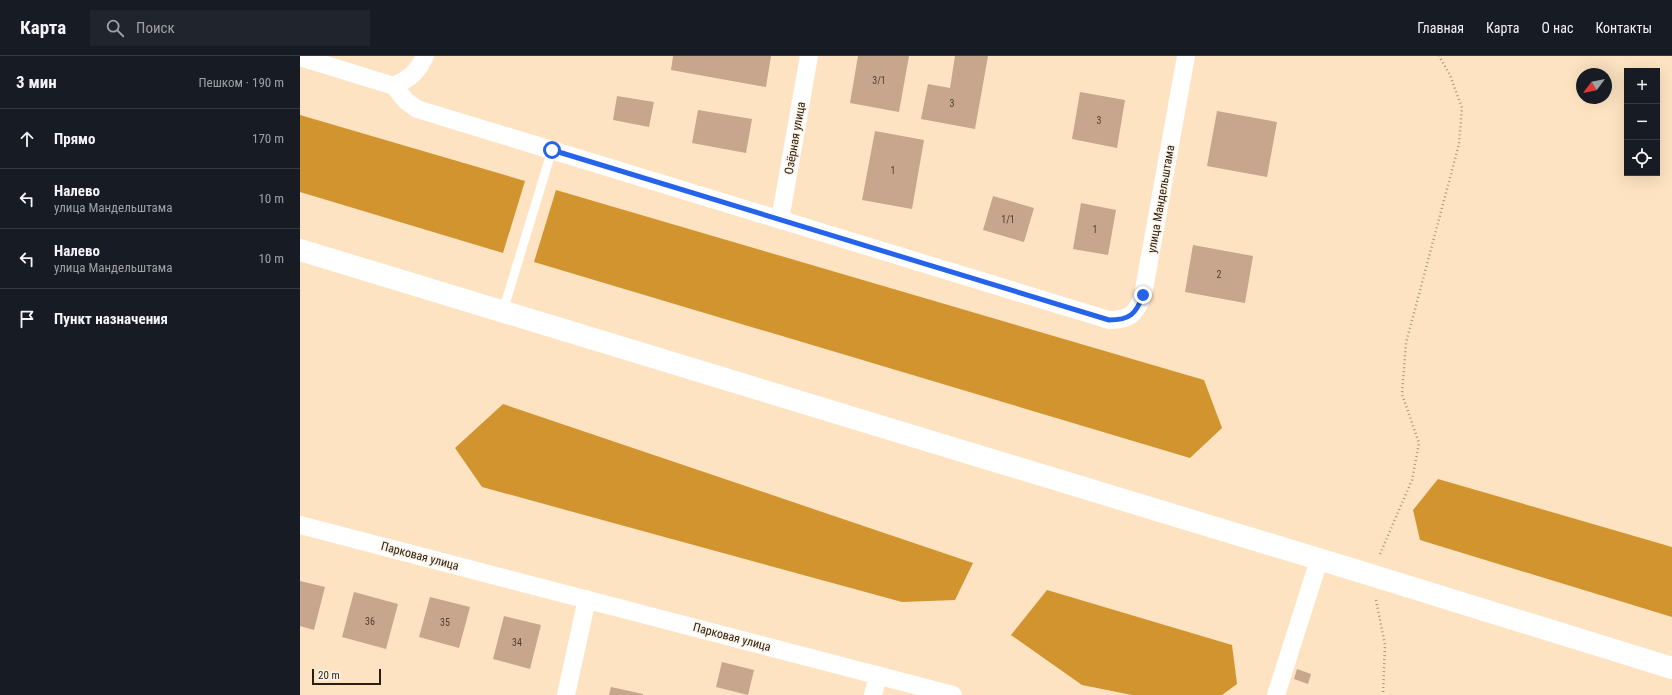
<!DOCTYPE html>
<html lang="ru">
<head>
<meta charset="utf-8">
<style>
  body { margin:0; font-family:"Roboto Condensed",sans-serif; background:#20242c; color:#f1f3f6 }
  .controls { position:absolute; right:12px; top:12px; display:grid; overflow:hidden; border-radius:0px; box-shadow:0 4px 16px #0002 }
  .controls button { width:36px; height:36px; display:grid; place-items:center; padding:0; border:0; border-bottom:1px solid #363941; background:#171b24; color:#f1f3f6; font:20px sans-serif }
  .compass { position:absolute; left:1276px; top:12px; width:36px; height:36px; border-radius:50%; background:#171b24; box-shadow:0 4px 16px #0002; rotate:238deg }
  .scale { position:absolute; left:12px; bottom:10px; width:69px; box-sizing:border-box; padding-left:4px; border:2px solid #281f12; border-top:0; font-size:11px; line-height:14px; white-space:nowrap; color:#281f12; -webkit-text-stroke:3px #fdf3e6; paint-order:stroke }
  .stop { position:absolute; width:12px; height:12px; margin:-9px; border:3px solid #2563eb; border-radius:50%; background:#fff }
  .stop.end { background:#2563eb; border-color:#fff; box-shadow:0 1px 4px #0008 }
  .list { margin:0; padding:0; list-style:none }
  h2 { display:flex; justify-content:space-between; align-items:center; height:52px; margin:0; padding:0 16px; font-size:17px }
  h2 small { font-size:13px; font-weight:400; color:#9ea1a6 }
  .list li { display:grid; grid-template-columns:26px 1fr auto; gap:12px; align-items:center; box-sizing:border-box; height:60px; padding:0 16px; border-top:1px solid #363941 }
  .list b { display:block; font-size:15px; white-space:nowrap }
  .list p { margin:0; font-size:13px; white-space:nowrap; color:#9ea1a6 }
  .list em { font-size:13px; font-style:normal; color:#9ea1a6 }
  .icon { flex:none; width:22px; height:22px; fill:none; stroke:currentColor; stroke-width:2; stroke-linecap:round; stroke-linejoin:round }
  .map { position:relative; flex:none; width:1372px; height:639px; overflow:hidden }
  header { display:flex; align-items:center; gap:24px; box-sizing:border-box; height:56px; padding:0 20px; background:#171b24; border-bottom:1px solid #363941 }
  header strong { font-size:19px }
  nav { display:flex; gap:22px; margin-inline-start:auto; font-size:14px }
  .search { width:280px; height:36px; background:#20242c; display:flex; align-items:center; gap:10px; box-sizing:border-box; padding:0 14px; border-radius:0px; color:#9ea1a6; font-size:15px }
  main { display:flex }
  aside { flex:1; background:#171b24 }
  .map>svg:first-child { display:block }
  .forest { fill:#d1942f }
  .building { fill:#c8a58d }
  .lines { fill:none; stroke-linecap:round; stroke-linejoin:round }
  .path { stroke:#aa967d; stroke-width:2.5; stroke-dasharray:1 3; stroke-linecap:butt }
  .service { stroke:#fff; stroke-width:9 }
  .minor { stroke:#fff; stroke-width:18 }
  .tertiary { stroke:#fff; stroke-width:22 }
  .route { stroke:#2563eb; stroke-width:5 }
  .labels { text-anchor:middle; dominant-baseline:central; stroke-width:3; stroke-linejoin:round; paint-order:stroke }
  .number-label { font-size:10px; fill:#504031 }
  .street-label { font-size:12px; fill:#281f12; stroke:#fdf3e6 }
</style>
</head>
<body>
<header>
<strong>Карта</strong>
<div class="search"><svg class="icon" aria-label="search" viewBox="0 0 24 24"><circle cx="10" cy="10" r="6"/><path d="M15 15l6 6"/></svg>Поиск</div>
<nav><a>Главная</a><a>Карта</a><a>О нас</a><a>Контакты</a></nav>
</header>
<main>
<aside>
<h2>3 мин<small>Пешком · 190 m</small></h2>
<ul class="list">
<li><svg class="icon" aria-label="ahead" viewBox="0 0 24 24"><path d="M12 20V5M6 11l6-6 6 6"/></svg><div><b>Прямо</b></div><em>170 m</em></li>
<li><svg class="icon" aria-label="left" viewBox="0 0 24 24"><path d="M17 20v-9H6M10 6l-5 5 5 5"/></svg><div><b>Налево</b><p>улица Мандельштама</p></div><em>10 m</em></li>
<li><svg class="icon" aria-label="left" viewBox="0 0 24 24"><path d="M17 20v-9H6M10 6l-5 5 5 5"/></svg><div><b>Налево</b><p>улица Мандельштама</p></div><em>10 m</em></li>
<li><svg class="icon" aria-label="arrive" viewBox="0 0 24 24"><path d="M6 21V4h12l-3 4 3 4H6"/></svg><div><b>Пункт назначения</b></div></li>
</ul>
</aside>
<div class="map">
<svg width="1372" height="639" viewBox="0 0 1372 639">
  <rect width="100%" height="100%" fill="#fde3c1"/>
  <path class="forest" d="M0 59 225 125 203 197 0 136Z
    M256 134 904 324 922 372 890 402 234 206Z
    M203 348 673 507 655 544 602 546 182 431 155 392Z
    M1138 423 1372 491V561L1120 484 1113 454Z
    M747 534 932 589 937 628 922 639H832L782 629 711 579Z"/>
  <path class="building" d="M373 0H471L466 31 371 14Z
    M558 0H609L599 56 550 47Z
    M655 0H688L675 73 621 63 628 28 650 32Z
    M780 36 825 44 817 92 772 83Z
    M317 40 354 46 349 71 313 64Z
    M398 54 452 63 446 97 392 87Z
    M917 55 977 66 967 121 907 110Z
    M575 75 624 84 612 153 562 144Z
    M693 140 734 152 724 186 683 174Z
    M781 147 816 154 808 199 773 193Z
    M893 189 953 200 945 247 885 236Z
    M0 525 25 531 14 574 0 570Z
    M54 536 98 548 86 593 42 581Z
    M130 541 170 551 159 592 119 581Z
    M204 560 241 569 230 613 193 603Z
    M422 606 454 614 448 639 416 631Z
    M997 613 1011 618 1008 628 994 623Z
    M311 631 343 638V639H309Z"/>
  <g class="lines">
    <path class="path" d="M1080 498 1112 424 1119 387 1102 338 1106 287 1159 88 1162 52 1150 19 1139 0
      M1076 544 1085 589 1083 639"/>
    <path class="service" d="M203 255 252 94"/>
    <path class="minor" d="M0 1 94 30 106 45 117 53 809 264C830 264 836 258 843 239L886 0
      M94 30C110 22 117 17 125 0
      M480 164 509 0
      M0 469 653 639
      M266 639 287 543
      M573 639 578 619
      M976 639 1019 504"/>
    <path class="tertiary" d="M0 194 1071 519 1372 612"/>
  </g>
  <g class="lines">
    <path class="route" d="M252 94 809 264C830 264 836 258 843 239"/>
  </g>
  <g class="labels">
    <g class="number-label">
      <text x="579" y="24">3/1</text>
      <text x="652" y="47">3</text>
      <text x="799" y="64">3</text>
      <text x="593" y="114">1</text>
      <text x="708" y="163">1/1</text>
      <text x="795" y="173">1</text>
      <text x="919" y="218">2</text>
      <text x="70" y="565">36</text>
      <text x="145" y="566">35</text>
      <text x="217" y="586">34</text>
    </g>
    <g class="street-label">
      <text transform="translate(495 82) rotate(-80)">Озёрная улица</text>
      <text transform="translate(861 143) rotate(-80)">улица Мандельштама</text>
      <text transform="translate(120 500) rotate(15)">Парковая улица</text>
      <text transform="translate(432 581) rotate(15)">Парковая улица</text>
    </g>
  </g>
</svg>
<div class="controls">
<button>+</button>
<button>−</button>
<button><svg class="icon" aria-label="locate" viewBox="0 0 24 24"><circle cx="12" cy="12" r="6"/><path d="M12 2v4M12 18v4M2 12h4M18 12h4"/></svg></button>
</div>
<svg class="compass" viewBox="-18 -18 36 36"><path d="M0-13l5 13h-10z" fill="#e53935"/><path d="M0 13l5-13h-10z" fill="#9ea1a6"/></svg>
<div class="scale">20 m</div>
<div class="stop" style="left:252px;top:94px"></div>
<div class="stop end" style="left:843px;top:239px"></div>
</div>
</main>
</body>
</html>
